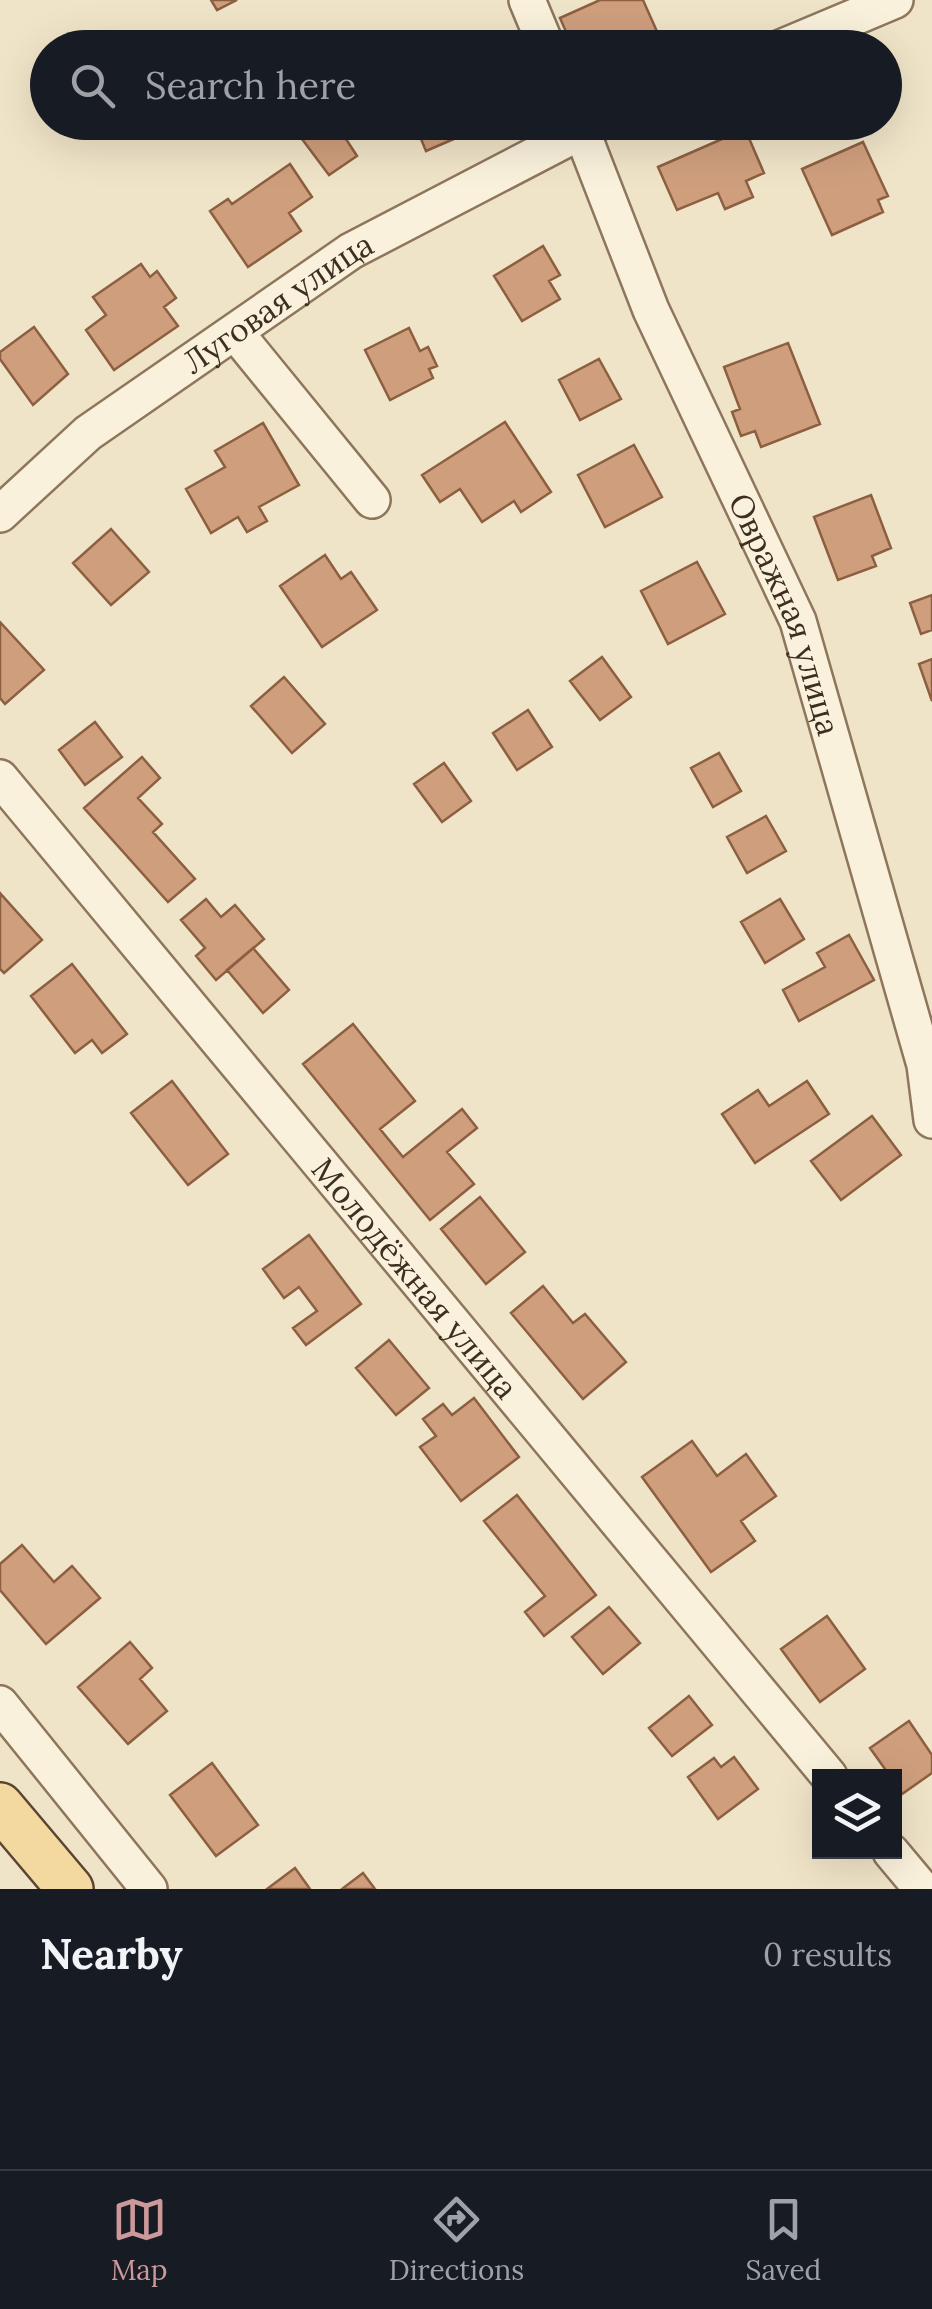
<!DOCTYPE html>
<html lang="en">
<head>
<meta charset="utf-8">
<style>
  body { margin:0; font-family:Lora,serif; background:#242831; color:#f1f3f6 }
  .controls { position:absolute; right:30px; bottom:30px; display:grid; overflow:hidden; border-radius:0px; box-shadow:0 10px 40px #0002 }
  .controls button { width:90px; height:90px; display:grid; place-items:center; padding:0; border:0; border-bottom:2px solid #363941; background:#171b24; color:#f1f3f6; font:50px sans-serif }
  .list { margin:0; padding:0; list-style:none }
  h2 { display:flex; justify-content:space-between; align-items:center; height:130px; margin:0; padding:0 40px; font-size:42px }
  h2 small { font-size:32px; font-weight:400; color:#9ea1a6 }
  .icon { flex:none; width:55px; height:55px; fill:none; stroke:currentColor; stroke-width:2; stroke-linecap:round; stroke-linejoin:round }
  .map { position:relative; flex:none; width:932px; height:1889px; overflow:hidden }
  .search { position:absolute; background:#171b24; box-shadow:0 10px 40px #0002; left:30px; right:30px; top:30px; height:110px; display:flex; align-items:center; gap:25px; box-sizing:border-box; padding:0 35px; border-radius:55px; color:#9ea1a6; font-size:38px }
  .sheet { height:280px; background:#171b24 }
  nav { display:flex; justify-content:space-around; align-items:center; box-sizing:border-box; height:140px; border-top:2px solid #363941; background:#171b24; font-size:28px; color:#9ea1a6 }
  nav a { display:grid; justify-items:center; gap:5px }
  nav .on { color:#cc999b }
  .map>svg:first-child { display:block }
  .building { fill:#cf9f7d; stroke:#8d5f41; stroke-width:2.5 }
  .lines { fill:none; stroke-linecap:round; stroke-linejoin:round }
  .minor-casing { stroke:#8d765c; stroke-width:40 }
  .major-casing { stroke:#5b4430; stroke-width:50 }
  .minor { stroke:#faf1dc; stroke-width:35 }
  .major { stroke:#f3d9a0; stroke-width:45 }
  .labels { text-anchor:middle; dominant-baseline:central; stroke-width:8; stroke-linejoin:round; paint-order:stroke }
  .street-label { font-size:32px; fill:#3d2e20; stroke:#f7eed8 }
</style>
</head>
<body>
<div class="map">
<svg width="932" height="1889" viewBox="0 0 932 1889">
  <rect width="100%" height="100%" fill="#f0e4c8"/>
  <path class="building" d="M211 0H237L217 10Z
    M600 0H643L663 45 573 48 560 18Z
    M286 33 295 48H263Z
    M326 122H335L357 156 329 175 302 139Z
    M414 122H493L426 151Z
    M745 129 764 173 746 181 753 197 725 209 718 193 677 210 658 167Z
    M863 142 888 196 878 200 883 212 832 235 802 169Z
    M290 164 312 197 289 213 301 231 248 267 210 211 228 199 232 204Z
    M543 246 560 275 549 281 560 299 522 321 494 276Z
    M141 264 150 277 157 271 176 298 164 307 178 326 114 370 86 330 106 315 93 297Z
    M34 327 68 374 33 405 0 359V352Z
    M409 328 420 351 428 347 437 366 429 369 433 378 390 400 365 350Z
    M788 343 820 424 761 447 755 431 741 436 732 412 740 409 724 367Z
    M599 359 621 399 580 420 559 380Z
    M505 422 551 492 521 512 514 501 482 522 460 489 440 502 422 475Z
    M263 423 299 485 259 507 267 521 247 532 238 517 211 533 186 489 225 467 215 451Z
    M634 445 662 497 605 527 578 475Z
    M871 495 891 548 872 556 876 566 838 580 814 517Z
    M111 529 149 572 111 605 73 563Z
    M325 555 341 579 351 572 377 610 322 647 280 586Z
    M697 562 725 614 668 644 641 591Z
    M932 595V630L921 634 910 603Z
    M0 622 44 670 5 704 0 698Z
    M602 657 631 697 600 720 570 681Z
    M932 659V701L919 664Z
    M284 677 325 724 292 753 251 706Z
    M528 710 552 747 517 770 493 733Z
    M95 722 122 757 85 785 59 750Z
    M719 753 741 791 713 807 691 768Z
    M142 757 160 778 138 798 162 824 153 832 195 879 168 902 84 808Z
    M444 763 471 801 442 822 414 784Z
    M766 816 786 851 747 873 727 837Z
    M0 893 42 940 4 973 0 969Z
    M206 899 221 917 235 905 264 939 216 980 196 956 205 948 181 920Z
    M780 899 804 939 765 963 741 922Z
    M849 935 874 980 799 1021 783 990 825 967 817 953Z
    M253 948 289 990 263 1013 227 970Z
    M72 964 127 1034 102 1053 92 1040 75 1053 31 996Z
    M353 1024 415 1101 380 1129 403 1157 462 1109 477 1128 447 1152 474 1184 430 1220 303 1064Z
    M172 1081 228 1154 188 1185 131 1113Z
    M807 1081 829 1114 755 1163 722 1114 758 1090 769 1106Z
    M872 1116 901 1155 841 1200 811 1161Z
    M480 1197 525 1252 486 1284 441 1229Z
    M309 1235 361 1304 306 1345 293 1328 317 1311 299 1287 284 1298 263 1269Z
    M543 1286 573 1323 585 1314 626 1362 583 1399 511 1313Z
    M389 1340 429 1388 396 1415 356 1368Z
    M474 1398 519 1457 461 1501 420 1447 436 1436 423 1419 443 1404 452 1415Z
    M692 1441 717 1476 746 1454 776 1496 741 1521 755 1541 711 1572 642 1477Z
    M517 1495 596 1595 544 1636 525 1612 545 1596 484 1521Z
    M22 1545 54 1582 72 1566 100 1598 46 1644 0 1590V1564Z
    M609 1607 640 1643 603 1674 572 1637Z
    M827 1616 865 1669 820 1702 781 1649Z
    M130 1642 152 1668 140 1679 167 1711 128 1744 78 1687Z
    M689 1696 712 1725 672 1756 649 1728Z
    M909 1721 932 1755V1773L902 1794 894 1776H890L870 1748Z
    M734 1757 758 1789 718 1819 688 1777 714 1758 721 1767Z
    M212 1763 258 1825 216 1856 170 1795Z
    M295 1868 310 1889H267Z
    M363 1873 375 1889H342Z"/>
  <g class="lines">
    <g class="minor-casing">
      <g id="minor">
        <path d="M527 0 547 48"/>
        <path d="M781 48 895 0"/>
        <path id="s1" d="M578 122 651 310 798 621 925 1065 932 1120"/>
        <path d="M235 332 372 500"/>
        <path id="s2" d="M0 514 88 433 351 251 599 122"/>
        <path id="s3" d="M0 778 829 1776"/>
        <path d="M0 1704 149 1889"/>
        <path d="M891 1852 922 1889"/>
      </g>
    </g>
    <g class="major-casing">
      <path id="major" d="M0 1806 70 1889"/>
    </g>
    <use href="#minor" class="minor"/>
    <use href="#major" class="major"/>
  </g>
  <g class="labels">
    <g class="street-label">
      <text stroke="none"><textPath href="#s2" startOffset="350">Луговая улица</textPath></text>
      <text stroke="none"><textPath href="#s1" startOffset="535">Овражная улица</textPath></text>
      <text stroke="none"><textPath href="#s3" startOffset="650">Молодёжная улица</textPath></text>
    </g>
  </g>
</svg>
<div class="controls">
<button><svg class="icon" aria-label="layers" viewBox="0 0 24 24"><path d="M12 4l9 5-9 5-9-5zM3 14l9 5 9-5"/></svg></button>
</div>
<div class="search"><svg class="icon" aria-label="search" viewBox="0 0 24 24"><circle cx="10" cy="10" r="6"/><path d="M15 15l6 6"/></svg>Search here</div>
</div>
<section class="sheet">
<h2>Nearby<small>0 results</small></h2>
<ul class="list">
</ul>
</section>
<nav>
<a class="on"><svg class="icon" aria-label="map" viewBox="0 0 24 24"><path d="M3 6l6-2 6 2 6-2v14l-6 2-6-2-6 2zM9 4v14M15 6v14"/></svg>Map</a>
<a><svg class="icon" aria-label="directions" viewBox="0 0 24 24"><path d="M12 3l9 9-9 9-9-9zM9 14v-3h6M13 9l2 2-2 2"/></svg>Directions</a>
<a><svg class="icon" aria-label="saved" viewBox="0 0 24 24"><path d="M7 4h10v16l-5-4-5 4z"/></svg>Saved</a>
</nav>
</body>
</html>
